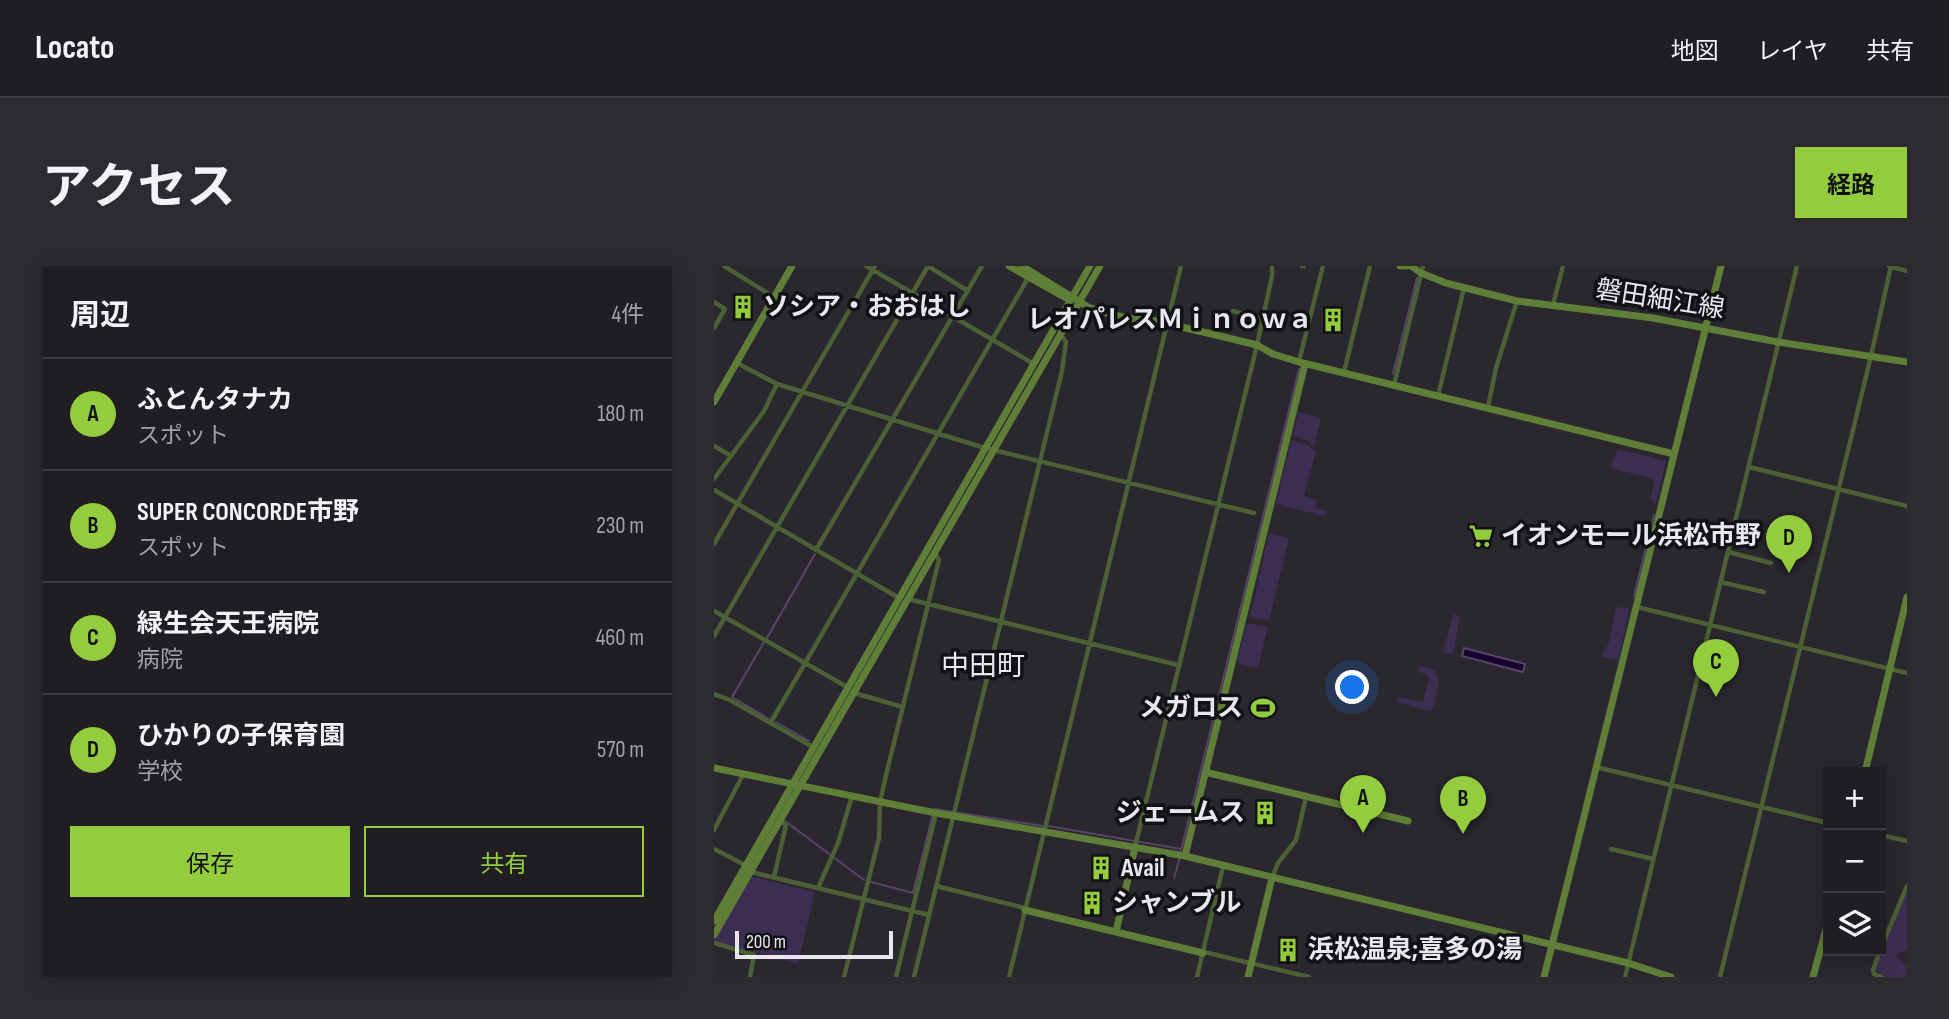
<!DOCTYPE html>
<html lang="ja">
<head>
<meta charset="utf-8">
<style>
  body { margin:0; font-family:"Sofia Sans Condensed","Noto Sans JP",sans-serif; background:#2d2a30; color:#f1f3f6 }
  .controls { position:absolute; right:21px; bottom:21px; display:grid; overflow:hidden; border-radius:0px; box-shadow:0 4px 18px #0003 }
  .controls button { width:63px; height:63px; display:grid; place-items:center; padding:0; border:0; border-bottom:2px solid #3d3b41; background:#201d23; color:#f1f3f6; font:35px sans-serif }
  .scale { position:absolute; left:21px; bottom:18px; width:158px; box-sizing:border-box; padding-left:7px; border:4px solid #e9e7ed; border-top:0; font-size:19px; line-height:24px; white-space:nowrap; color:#e9e7ed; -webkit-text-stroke:5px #121114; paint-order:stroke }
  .you { position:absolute; left:639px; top:422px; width:24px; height:24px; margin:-18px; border:5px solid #fff; border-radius:50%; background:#1a73e8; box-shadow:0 0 0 10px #1a73e833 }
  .badge { display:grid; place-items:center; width:46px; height:46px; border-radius:50%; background:#93cd3d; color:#111; font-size:23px; font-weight:700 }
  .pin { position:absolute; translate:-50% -58px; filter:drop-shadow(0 2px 4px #0008) }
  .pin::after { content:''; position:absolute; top:37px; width:24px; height:21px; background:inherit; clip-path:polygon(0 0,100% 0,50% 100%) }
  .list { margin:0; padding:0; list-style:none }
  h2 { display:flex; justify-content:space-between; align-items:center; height:91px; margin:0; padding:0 28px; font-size:30px }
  h2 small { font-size:23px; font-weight:400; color:#a2a2a6 }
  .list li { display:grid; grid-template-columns:46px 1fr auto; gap:21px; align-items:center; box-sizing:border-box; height:112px; padding:0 28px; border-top:2px solid #3d3b41 }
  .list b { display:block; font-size:26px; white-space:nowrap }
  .list p { margin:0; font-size:23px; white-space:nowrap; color:#a2a2a6 }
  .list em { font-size:23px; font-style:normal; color:#a2a2a6 }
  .actions { display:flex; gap:14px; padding:21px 28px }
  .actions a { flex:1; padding:16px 0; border:2px solid #93cd3d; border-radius:0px; text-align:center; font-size:24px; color:#93cd3d }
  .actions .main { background:#93cd3d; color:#111 }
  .icon { flex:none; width:38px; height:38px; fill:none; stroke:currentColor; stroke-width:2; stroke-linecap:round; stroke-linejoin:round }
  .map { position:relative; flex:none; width:1193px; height:711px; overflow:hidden; border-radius:0px }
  header { display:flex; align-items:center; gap:42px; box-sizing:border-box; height:98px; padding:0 35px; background:#201d23; border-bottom:2px solid #3d3b41 }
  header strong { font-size:33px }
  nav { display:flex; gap:38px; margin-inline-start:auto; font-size:24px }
  .intro { display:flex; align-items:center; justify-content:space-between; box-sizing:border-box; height:168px; padding:0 42px }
  h1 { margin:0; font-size:49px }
  .button { padding:18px 32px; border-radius:0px; background:#93cd3d; color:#111; font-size:24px; font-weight:700 }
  main { display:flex; gap:42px; padding:0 42px }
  aside { flex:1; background:#201d23; border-radius:0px; box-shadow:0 4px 18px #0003 }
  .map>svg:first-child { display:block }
  .green { fill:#3c2e52 }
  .water { fill:#17002f; stroke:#564568; stroke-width:2 }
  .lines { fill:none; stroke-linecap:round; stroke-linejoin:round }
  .stream { stroke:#564568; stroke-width:2 }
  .street { stroke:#4c6035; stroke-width:4.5 }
  .secondary { stroke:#5f7e37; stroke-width:7 }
  .labels { text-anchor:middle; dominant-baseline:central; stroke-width:7; stroke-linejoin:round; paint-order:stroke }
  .street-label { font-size:26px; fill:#e9e7ed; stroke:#121114 }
  .poi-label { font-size:26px; font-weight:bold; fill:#e9e7ed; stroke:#121114; text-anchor:start }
  .neighbourhood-label { font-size:28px; fill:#e9e7ed; stroke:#121114 }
</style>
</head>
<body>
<header>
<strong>Locato</strong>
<nav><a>地図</a><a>レイヤ</a><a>共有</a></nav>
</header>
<div class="intro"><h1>アクセス</h1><a class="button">経路</a></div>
<main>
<aside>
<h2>周辺<small>4件</small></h2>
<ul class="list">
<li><span class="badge">A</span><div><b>ふとんタナカ</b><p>スポット</p></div><em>180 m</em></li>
<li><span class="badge">B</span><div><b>SUPER CONCORDE市野</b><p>スポット</p></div><em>230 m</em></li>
<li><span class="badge">C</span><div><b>緑生会天王病院</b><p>病院</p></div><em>460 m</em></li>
<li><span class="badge">D</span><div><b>ひかりの子保育園</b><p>学校</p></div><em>570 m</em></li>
</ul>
<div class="actions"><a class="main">保存</a><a>共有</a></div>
</aside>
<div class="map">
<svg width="1193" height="711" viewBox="0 0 1193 711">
  <rect width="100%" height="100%" fill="#2a272f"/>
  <path class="green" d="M584 146 607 152 600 180 593 174 579 170Z
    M577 174 593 179 602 185 590 230 603 234 601 242 614 245 609 250 562 238Z
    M904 183 952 195 942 239 936 232 940 217 937 212 900 203 897 200Z
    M555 267 575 272 555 355 536 351Z
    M911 341 916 342 904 394 889 391 888 387 894 379 902 342Z
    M739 348 746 351 739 388 729 387Z
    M533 357 554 361 544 402 525 398 523 395Z
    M706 399 721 404 725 417 719 443 714 445 683 436 685 431 709 436 715 412 712 408 704 406Z
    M36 610 101 626 84 698 0 675Z
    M1193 621V683L1182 689 1193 702 1191 711H1173L1159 703Z"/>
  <path class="water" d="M750 382 811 398 809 406 748 390Z"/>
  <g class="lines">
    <path class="stream" d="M679 108 703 12
      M920 330 940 249
      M53 372 101 288
      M50 376 18 431 55 453
      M62 456 95 475
      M220 543 329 560
      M71 555 150 614
      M334 560 467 583
      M467 585 585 103
      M460 612 466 591
      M157 616 199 627 219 548"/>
    <path class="street" d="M10 0 60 31
      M152 0 320 98
      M214 0 254 25
      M588 0H590
      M1175 0 1193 5
      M0 36 11 43 0 62
      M839 39 849 0
      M519 45 548 53
      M585 95 609 0
      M630 106 656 0
      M63 118 271 182 540 247
      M680 119 709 0
      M724 130 750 22
      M774 141 782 102 803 35
      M0 180 17 190
      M1035 201 1193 240
      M0 213 50 145 63 118 23 97
      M0 224 185 332
      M0 278 161 0
      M102 284 268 0
      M1014 286 1057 297
      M1006 316 1050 326
      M194 333 464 399
      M923 341 1193 407
      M0 345 135 422
      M0 370 214 0
      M140 427 189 441
      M0 428 16 434 99 481
      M57 456 314 12
      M882 501 1114 557
      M0 564 29 509
      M1167 569 1193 575
      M421 581 543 79 558 10V0
      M0 583 31 599
      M897 583 939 593
      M37 606 215 649
      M60 611 72 559 66 555
      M558 612 564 597 582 574 592 531
      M222 620 311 642
      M104 622 124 577 138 530
      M0 677 40 689 36 711
      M1167 682 1193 620
      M1166 685 1159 704 1160 708 1168 711
      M490 686 595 711
      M130 711 165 572 166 536 173 505 225 294 221 287
      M182 711 222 547
      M200 711 348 105 352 76 347 69
      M295 711 467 0
      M483 711 509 600
      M911 711 1083 0
      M1006 711 1157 90 1177 0"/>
    <path class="secondary" d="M295 0 352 32 358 31
      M308 0 374 41 389 46 413 52 442 55 506 70 543 79 559 88 585 96 960 188
      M686 0H693
      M697 0 707 7 732 17 803 35 939 52 1064 76 1193 96
      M0 136 78 0
      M0 502 222 547 471 590 914 697 957 711
      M491 506 694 555
      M1151 506 1193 331
      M471 590 591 98
      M311 644 489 687
      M0 655 376 0
      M402 666 421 581
      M0 669 386 0
      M534 711 558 612
      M830 711 1007 0
      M1099 711 1114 656"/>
  </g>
  <defs>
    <g id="building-bare" transform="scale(1.89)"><path d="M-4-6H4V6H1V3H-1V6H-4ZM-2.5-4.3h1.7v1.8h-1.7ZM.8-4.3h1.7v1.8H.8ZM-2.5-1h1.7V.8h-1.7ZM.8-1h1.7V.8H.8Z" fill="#93cd3d" stroke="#121114" stroke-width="2.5" paint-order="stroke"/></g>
    <g id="supermarket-bare" transform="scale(1.89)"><path d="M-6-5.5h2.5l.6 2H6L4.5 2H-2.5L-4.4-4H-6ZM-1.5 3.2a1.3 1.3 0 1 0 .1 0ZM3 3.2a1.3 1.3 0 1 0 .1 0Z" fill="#93cd3d" stroke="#121114" stroke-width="2.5" paint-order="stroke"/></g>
    <g id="stadium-bare" transform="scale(1.89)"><path d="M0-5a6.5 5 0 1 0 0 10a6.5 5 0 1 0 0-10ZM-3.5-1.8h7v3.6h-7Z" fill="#93cd3d" stroke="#121114" stroke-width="2.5" paint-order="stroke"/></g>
  </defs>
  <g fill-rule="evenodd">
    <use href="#building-bare" x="29" y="41"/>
    <use href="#building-bare" x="619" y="54"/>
    <use href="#supermarket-bare" x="767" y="270"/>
    <use href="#stadium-bare" x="549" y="442"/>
    <use href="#building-bare" x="551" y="547"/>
    <use href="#building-bare" x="387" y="602"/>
    <use href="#building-bare" x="378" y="637"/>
    <use href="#building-bare" x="574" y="684"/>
  </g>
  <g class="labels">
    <g class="street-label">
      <text transform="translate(946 34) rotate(9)">磐田細江線</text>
    </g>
    <g class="poi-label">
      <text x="49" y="41">ソシア・おおはし</text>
      <text x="599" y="54" text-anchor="end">レオパレスＭｉｎｏｗａ</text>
      <text x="787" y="270">イオンモール浜松市野</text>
      <text x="529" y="442" text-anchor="end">メガロス</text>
      <text x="531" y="547" text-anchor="end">ジェームス</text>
      <text x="407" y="602">Avail</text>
      <text x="398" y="637">シャンブル</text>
      <text x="594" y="684">浜松温泉;喜多の湯</text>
    </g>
    <g class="neighbourhood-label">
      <text x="269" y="400">中田町</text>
    </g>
  </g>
</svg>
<div class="controls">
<button>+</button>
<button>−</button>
<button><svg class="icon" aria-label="layers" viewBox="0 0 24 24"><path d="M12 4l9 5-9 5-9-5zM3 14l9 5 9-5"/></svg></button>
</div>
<div class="scale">200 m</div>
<div class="you"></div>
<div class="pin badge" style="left:649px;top:567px">A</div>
<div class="pin badge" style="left:749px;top:568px">B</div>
<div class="pin badge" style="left:1002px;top:431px">C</div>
<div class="pin badge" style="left:1075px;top:307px">D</div>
</div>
</main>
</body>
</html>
